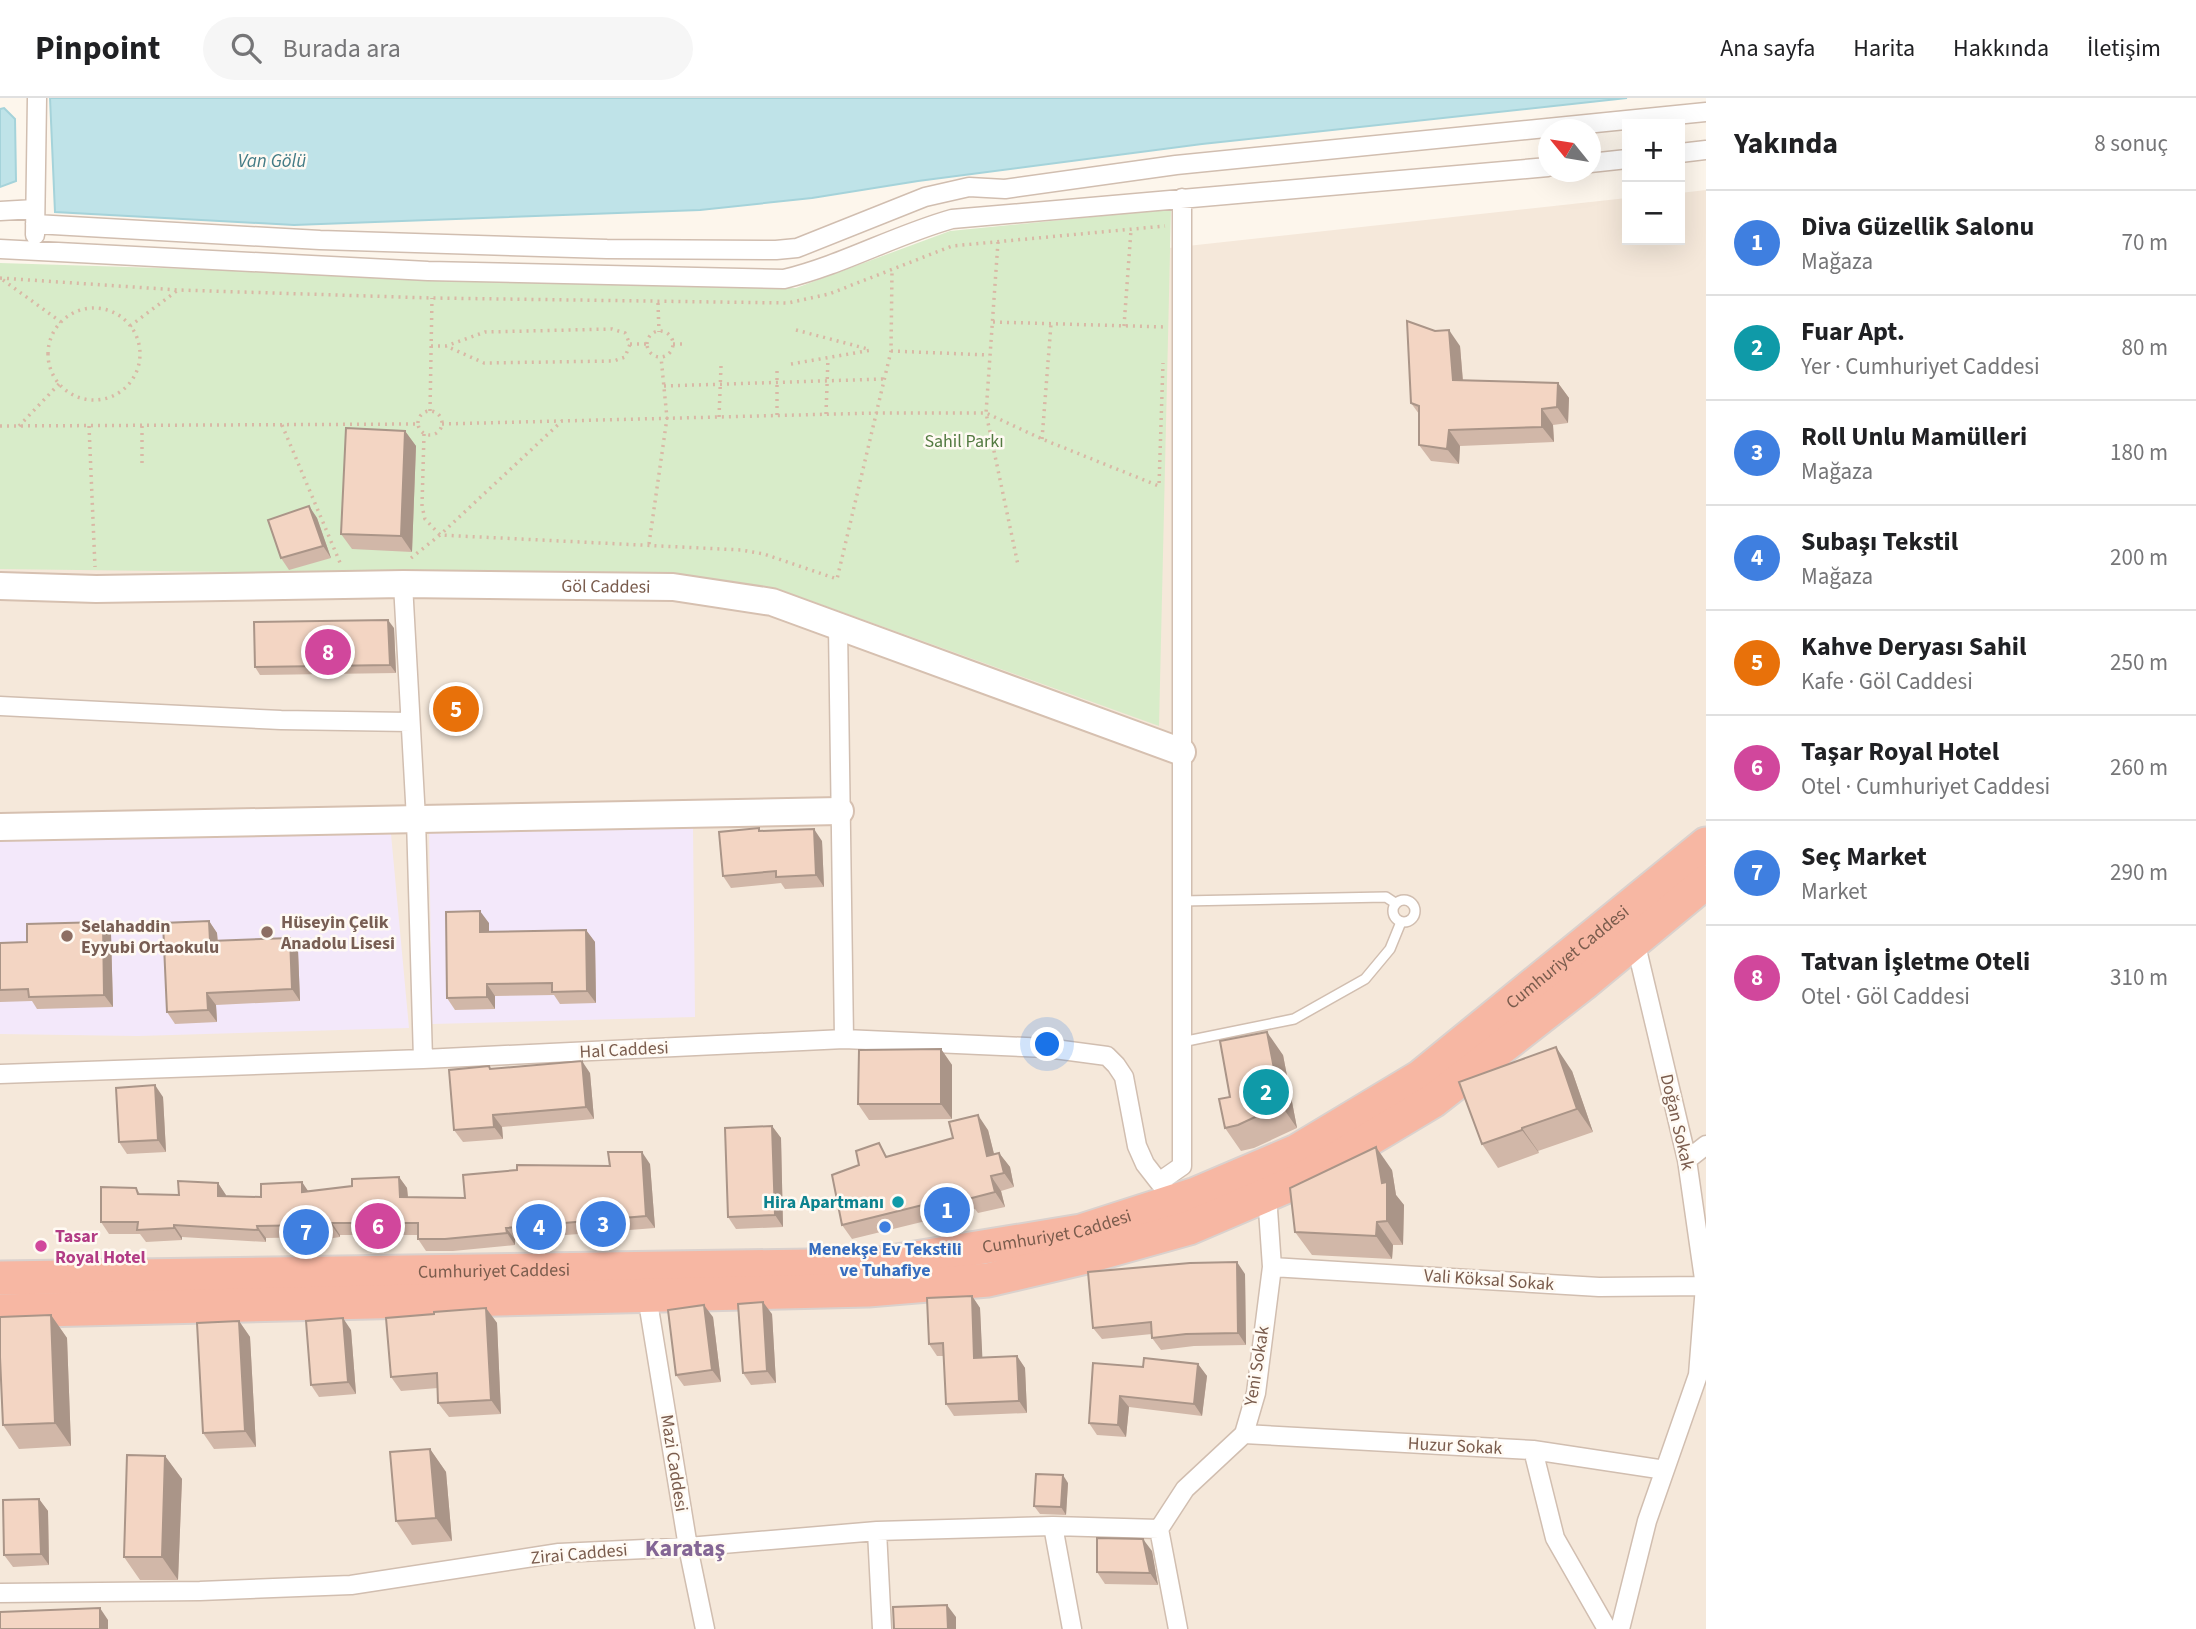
<!DOCTYPE html>
<html lang="tr">
<head>
<meta charset="utf-8">
<style>
  body { margin:0; font-family:"Source Sans 3",sans-serif; background:#f6f6f6; color:#202124 }
  .controls { position:absolute; right:21px; top:21px; display:grid; overflow:hidden; border-radius:0px; box-shadow:0 7px 28px #0002 }
  .controls button { width:63px; height:63px; display:grid; place-items:center; padding:0; border:0; border-bottom:2px solid #e0e0e0; background:#fff; color:#202124; font:35px sans-serif }
  .compass { position:absolute; left:1538px; top:21px; width:63px; height:63px; border-radius:50%; background:#fff; box-shadow:0 7px 28px #0002; rotate:300deg }
  .you { position:absolute; left:1048px; top:947px; width:24px; height:24px; margin:-18px; border:5px solid #fff; border-radius:50%; background:#1a73e8; box-shadow:0 0 0 10px #1a73e833 }
  .badge { display:grid; place-items:center; width:46px; height:46px; border-radius:50%; background:#d93025; color:#fff; font-size:23px; font-weight:700 }
  .pin { position:absolute; translate:-50% -50%; border:4px solid #fff; box-shadow:0 2px 7px #0006 }
  .list { margin:0; padding:0; list-style:none }
  h2 { display:flex; justify-content:space-between; align-items:center; height:91px; margin:0; padding:0 28px; font-size:30px }
  h2 small { font-size:23px; font-weight:400; color:#757577 }
  .list li { display:grid; grid-template-columns:46px 1fr auto; gap:21px; align-items:center; box-sizing:border-box; height:105px; padding:0 28px; border-top:2px solid #e0e0e0 }
  .list b { display:block; font-size:26px; white-space:nowrap }
  .list p { margin:0; font-size:23px; white-space:nowrap; color:#757577 }
  .list em { font-size:23px; font-style:normal; color:#757577 }
  .icon { flex:none; width:38px; height:38px; fill:none; stroke:currentColor; stroke-width:2; stroke-linecap:round; stroke-linejoin:round }
  .map { position:relative; flex:none; width:1706px; height:1531px; overflow:hidden }
  header { display:flex; align-items:center; gap:42px; box-sizing:border-box; height:98px; padding:0 35px; background:#fff; border-bottom:2px solid #e0e0e0 }
  header strong { font-size:33px }
  nav { display:flex; gap:38px; margin-inline-start:auto; font-size:24px }
  .search { width:490px; height:63px; background:#f6f6f6; display:flex; align-items:center; gap:18px; box-sizing:border-box; padding:0 24px; border-radius:38px; color:#757577; font-size:26px }
  main { display:flex }
  aside { flex:1; background:#fff }
  .map>svg:first-child { display:block }
  .residential { fill:#f5e8da }
  .education { fill:#f3e8fa }
  .green { fill:#d8ecc9 }
  .water { fill:#bfe3e8; stroke:#a5d3da; stroke-width:2 }
  .lines { fill:none; stroke-linecap:round; stroke-linejoin:round }
  .lane-casing { stroke:#d1beb0; stroke-width:12 }
  .street-casing { stroke:#d1beb0; stroke-width:21 }
  .secondary-casing { stroke:#d6c0b0; stroke-width:30 }
  .highway-casing { stroke:#dad1cd; stroke-width:37 }
  .path { stroke:#d9b8a5; stroke-width:3.5; stroke-dasharray:2 5; stroke-linecap:butt }
  .lane { stroke:#fff; stroke-width:9 }
  .street { stroke:#fff; stroke-width:18 }
  .secondary { stroke:#fff; stroke-width:26 }
  .highway { stroke:#f7b7a3; stroke-width:33 }
  .wall { fill:#d1b7a8 }
  .shaded-wall { fill:#aa9588 }
  .building { fill:#f3d5c3; stroke:#aa9588; stroke-width:2 }
  .education-dot { fill:#8d6e63; stroke:#fffaf3; stroke-width:2.5 }
  .culture-dot { fill:#0f9aa8; stroke:#fffaf3; stroke-width:2.5 }
  .shop-dot { fill:#3f7fe0; stroke:#fffaf3; stroke-width:2.5 }
  .hotel-dot { fill:#d1479c; stroke:#fffaf3; stroke-width:2.5 }
  .labels { text-anchor:middle; dominant-baseline:central; stroke-width:5; stroke-linejoin:round; paint-order:stroke }
  .park-label { font-size:18px; fill:#537a41; stroke:#fffaf3 }
  .street-label { font-size:18px; fill:#7a5c4d; stroke:#fffaf3 }
  .education-label { font-size:18px; font-weight:bold; fill:#785e54; stroke:#fffaf3; text-anchor:start }
  .culture-label { font-size:18px; font-weight:bold; fill:#0d838f; stroke:#fffaf3; text-anchor:end }
  .hotel-label { font-size:18px; font-weight:bold; fill:#b23c85; stroke:#fffaf3; text-anchor:start }
  .shop-label { font-size:18px; font-weight:bold; fill:#366cbe; stroke:#fffaf3 }
  .water-label { font-size:19px; font-style:italic; fill:#437c86; stroke:#fffaf3 }
  .district-label { font-size:24px; font-weight:bold; fill:#846695; stroke:#fffaf3 }
</style>
</head>
<body>
<header>
<strong>Pinpoint</strong>
<div class="search"><svg class="icon" aria-label="search" viewBox="0 0 24 24"><circle cx="10" cy="10" r="6"/><path d="M15 15l6 6"/></svg>Burada ara</div>
<nav><a>Ana sayfa</a><a>Harita</a><a>Hakkında</a><a>İletişim</a></nav>
</header>
<main>
<div class="map">
<svg width="1706" height="1531" viewBox="0 0 1706 1531">
  <rect width="100%" height="100%" fill="#fdf6ec"/>
  <path class="residential" d="M1706 92V1531H0V196L766 194 1627 100V142H1680V95Z"/>
  <path class="education" d="M429 730H693L695 919 432 926Z
    M391 736 409 930 138 938 0 936V740Z"/>
  <path class="green" d="M1171 111 1159 628 781 492 731 483 683 480 0 471V165L796 190 950 133Z"/>
  <path class="water" d="M50 0H1627L1202 46 918 83 812 100 700 112 294 127 55 114Z
    M4 10 15 21 16 83 0 89V11Z"/>
  <g class="lines">
    <g class="lane-casing">
      <path id="lane" d="M1393 813a11 11 0 1 1 22 0a11 11 0 1 1-22 0Z
        M1182 803 1386 799 1395 805
        M1182 944 1294 921 1365 881 1390 851 1401 824"/>
    </g>
    <g class="street-casing">
      <path id="street" d="M1680 55 1706 52
        M1590 65 1627 61
        M0 113 35 111
        M35 126 320 142 607 151 776 152 797 150 925 99 969 89 1005 91 1176 67 1706 14
        M35 137 37 0
        M0 151 428 173 784 181C842 167 895 137 952 121L1548 69
        M403 486 416 721 423 961
        M838 529 844 941
        M0 608 281 622 410 624
        M0 976 423 961 844 941 1047 950 1107 958 1116 967 1124 979 1137 1048 1145 1066 1159 1084
        M1687 1062 1706 1047
        M1165 1091 1159 1084 1182 1068V100
        M1272 1169 1599 1189 1706 1188
        M647 1198 688 1449 705 1531
        M1244 1336 1533 1352 1665 1372
        M1533 1352 1555 1440 1607 1531
        M1053 1428 1072 1531
        M877 1433 882 1531
        M0 1495 200 1493 351 1487 559 1455 688 1449 877 1433 1053 1428 1159 1431
        M1178 1531 1159 1431 1185 1391 1244 1336 1256 1295 1272 1169 1267 1097
        M1620 1531 1647 1423 1698 1277 1705 1188 1687 1062 1635 843"/>
    </g>
    <g class="secondary-casing">
      <g id="secondary">
        <path id="s1" d="M0 488 96 491 403 486 673 489 772 504 1182 654"/>
        <path d="M0 729 840 713"/>
      </g>
    </g>
    <g class="highway-casing">
      <g id="highway">
        <path id="s2" d="M0 1180 873 1167 1081 1133 1196 1096 1297 1053 1420 979 1706 746"/>
        <path d="M0 1213 868 1192 988 1182 1082 1160 1189 1130 1301 1082 1433 1003 1583 886 1706 784"/>
      </g>
    </g>
    <path class="path" d="M998 144 986 315 1018 467
      M0 180 178 192 432 200 788 205 829 196 952 148 1165 128
      M3 182 61 224
      M658 205 659 234
      M48 256a46 46 0 1 1 92 0a46 46 0 1 1-92 0Z
      M993 224 1166 229
      M130 228 178 192
      M1124 228 1131 132
      M796 232 868 251
      M647 246a13 13 0 1 1 26 0a13 13 0 1 1-26 0Z
      M630 246H647
      M673 246H687
      M431 248H446L485 234 612 231 625 235 630 246 625 259 614 263 484 265 446 248
      M891 253 989 257
      M791 266 872 252
      M664 288 884 281
      M418 325a12 12 0 1 1 24 0a12 12 0 1 1-24 0Z
      M430 313 432 200
      M826 316 828 260
      M777 317V268
      M719 319 721 268
      M442 326 876 315H986L1042 341 1159 388 1163 265
      M282 327 341 467
      M0 328 418 326
      M19 328 59 286
      M89 328 95 469
      M142 328V370
      M424 336 422 408 425 421 440 437 741 452 764 456 837 481 891 253 892 172
      M1042 341 1051 226
      M649 446 667 320 661 259
      M411 460 440 437 562 323"/>
    <use href="#lane" class="lane"/>
    <use href="#street" class="street"/>
    <use href="#secondary" class="secondary"/>
    <use href="#highway" class="highway"/>
  </g>
  <path class="wall" d="M1460 248 1463 282 1558 285 1569 300 1568 325 1553 327 1554 344 1460 348 1459 366 1431 363 1419 347V316L1411 305Z
    M405 333 416 348 412 454 352 451 341 436Z
    M309 408 317 420 331 460 289 472 281 460Z
    M394 530 396 575 260 577 255 569Z
    M761 733 822 743 824 789 785 791 781 785 731 790 723 778Z
    M209 823 217 835 218 843 298 852 300 903 216 907 217 924 175 926 167 914Z
    M489 825V834L586 832 595 844 596 905 560 906 554 897 495 898V911L455 912 447 900Z
    M111 836 113 909 37 911 32 903 0 904V845L27 844Z
    M941 951 952 967V1021L869 1022 858 1006Z
    M1283 957 1297 1030 1254 1050 1241 1053 1225 1030 1230 999Z
    M489 968 491 971 590 975 594 1021 502 1029 503 1041 463 1044 454 1032Z
    M1572 973 1593 1034 1538 1053 1539 1055 1498 1070 1482 1046Z
    M163 999 166 1054 127 1056 119 1044Z
    M772 1028 781 1040 783 1129 736 1131 728 1119Z
    M988 1032 994 1056 999 1055 1010 1069 1014 1089 1001 1093 1005 1109 978 1115 975 1111 852 1141 842 1127 859 1067Z
    M650 1066 655 1130 515 1141V1147L453 1153H426L418 1141V1137H340V1139L327 1141 326 1139 266 1140V1144L182 1139V1142L146 1144 140 1136H109L101 1124 136 1090 140 1096 179 1097 218 1085 226 1098 261 1099 302 1084 308 1093 352 1088 399 1079 407 1090 408 1099 465 1100 610 1068Z
    M1392 1072 1396 1097 1404 1107 1403 1147H1393L1392 1161 1312 1157 1295 1134Z
    M1245 1176 1246 1247 1194 1248 1161 1252 1152 1240V1236L1102 1241 1093 1230Z
    M972 1198 980 1210 982 1259 1017 1258 1025 1270 1027 1315 954 1318 946 1306 944 1258H937L929 1246Z
    M486 1210 497 1225 501 1316 449 1319 438 1305V1290L401 1293 391 1279Z
    M772 1216 776 1285 751 1287 743 1275Z
    M51 1217 67 1240 71 1348 19 1351 3 1327Z
    M713 1219 721 1284 684 1288 676 1277Z
    M239 1223 250 1239 256 1349 214 1351 203 1335Z
    M351 1232 356 1296 319 1299 311 1287Z
    M1198 1266 1207 1278 1202 1318 1129 1309 1126 1339 1097 1337 1089 1325 1143 1269Z
    M430 1351 446 1374 452 1443 412 1447 396 1423Z
    M165 1358 182 1381 178 1482H140L124 1459Z
    M1068 1385 1066 1417 1040 1416 1034 1408Z
    M39 1401 48 1413 49 1467 13 1469 4 1457Z
    M1152 1453 1158 1487 1105 1486 1097 1474Z"/>
  <path class="shaded-wall" d="M1449 232 1460 248 1464 298 1453 282Z
    M1558 285 1569 300 1568 325 1557 309Z
    M1542 311 1553 327 1554 344 1542 329Z
    M1449 332 1460 348 1459 366 1447 351Z
    M405 333 416 348 412 454 401 438Z
    M309 408 317 420 331 460 323 448Z
    M388 522 394 530 396 575 390 567Z
    M814 731 822 743 824 789 816 777Z
    M480 813 489 825V846L480 834Z
    M209 823 217 835 218 855 210 843Z
    M103 824 111 836 113 909 104 897Z
    M586 832 595 844 596 905 587 893Z
    M290 840 298 852 300 903 292 891Z
    M487 886 495 898V911L487 899Z
    M207 895 216 907 217 924 208 912Z
    M1267 934 1283 957 1297 1030 1281 1007Z
    M1556 949 1572 973 1593 1034 1577 1011Z
    M941 951 952 967V1021L941 1006Z
    M582 963 590 975 594 1021 586 1009Z
    M155 987 163 999 166 1054 158 1042Z
    M493 1017 502 1029 503 1041 494 1029Z
    M978 1017 988 1032 998 1072 987 1058Z
    M772 1028 781 1040 783 1129 775 1117Z
    M1522 1030 1538 1053 1539 1055 1522 1032Z
    M1376 1049 1392 1072 1396 1097 1404 1107 1403 1147 1387 1123Z
    M642 1054 650 1066 655 1130 646 1118Z
    M999 1055 1010 1069 1014 1089 1004 1075Z
    M991 1078 1001 1093 1005 1109 995 1094Z
    M399 1079 407 1090 409 1111 400 1099Z
    M302 1084 310 1096 302 1094Z
    M218 1085 226 1097V1109L218 1098Z
    M1377 1124 1393 1147 1392 1161 1376 1138Z
    M332 1125 340 1137V1139L332 1128Z
    M174 1127 182 1139V1142L174 1130Z
    M257 1128 266 1140V1144L258 1132Z
    M506 1130 515 1141V1147L507 1135Z
    M1237 1164 1245 1176 1246 1247 1238 1235Z
    M972 1198 980 1210 983 1272 974 1260Z
    M763 1204 772 1216 776 1285 767 1273Z
    M704 1207 713 1219 721 1284 712 1272Z
    M486 1210 497 1225 501 1316 491 1302Z
    M51 1217 67 1240 71 1348 55 1325Z
    M343 1220 351 1232 356 1296 348 1284Z
    M239 1223 250 1239 256 1349 245 1333Z
    M1017 1258 1025 1270 1027 1315 1019 1303Z
    M1198 1266 1207 1278 1202 1318 1194 1306Z
    M1120 1298 1129 1309 1126 1339 1118 1327Z
    M430 1351 446 1374 452 1443 436 1420Z
    M165 1358 182 1381 178 1482 162 1459Z
    M1063 1377 1068 1385 1066 1417 1061 1409Z
    M39 1401 48 1413 49 1467 41 1456Z
    M1143 1441 1152 1453 1158 1487 1150 1475Z
    M947 1507 956 1519V1531H948Z
    M100 1510 108 1522V1531H100Z"/>
  <path class="building" d="M1407 223 1435 233 1449 232 1453 282 1558 285 1557 309 1542 311V329L1449 332 1447 351 1419 347V308L1411 305Z
    M346 330 405 333 401 438 341 436Z
    M309 408 323 448 281 460 268 422Z
    M388 522 390 567 255 569 254 524Z
    M759 730V733L814 731 816 777 776 779V773L723 778 719 734Z
    M480 813V834L586 832 587 893 552 894V885L487 886V899L447 900 446 814Z
    M209 823 210 843 290 840 292 891 207 895 208 912 167 914 163 825Z
    M103 824 104 897 29 899 28 891 0 892V845L27 844V826Z
    M1267 934 1281 1007 1238 1027 1225 1030 1219 1001 1230 999 1220 943Z
    M1556 949 1577 1011 1522 1030V1032L1482 1046 1459 984Z
    M941 951V1006H858L859 952Z
    M582 963 586 1009 493 1017 494 1029 454 1032 449 972 489 968 490 971Z
    M155 987 158 1042 119 1044 116 990Z
    M978 1017 987 1058 999 1055 1004 1075 991 1078 995 1094 968 1101 967 1096 842 1127 832 1077 859 1067 856 1053 879 1045 886 1059 953 1040 949 1024Z
    M772 1028 775 1117 728 1119 725 1030Z
    M1376 1049 1382 1085 1387 1084V1123L1377 1124 1376 1138 1295 1134 1290 1090Z
    M608 1054H642L646 1118 506 1130 507 1135 445 1141H418V1125H332V1128L319 1129 318 1127 257 1128 258 1132 174 1127V1130L137 1132 138 1124H101V1089L136 1090 138 1096 179 1097 178 1083 218 1085V1098L261 1099V1086L302 1084V1094L352 1088V1081L399 1079 400 1099 465 1100 463 1077 517 1072V1067L610 1068Z
    M1237 1164 1238 1235 1186 1236 1152 1240 1151 1224 1093 1230 1088 1174 1190 1165Z
    M972 1198 974 1260 1017 1258 1019 1303 946 1306 943 1245 929 1246 927 1200Z
    M763 1204 767 1273 743 1275 738 1206Z
    M704 1207 712 1272 676 1277 668 1212Z
    M486 1210 491 1302 438 1305 437 1275 391 1279 386 1220 434 1216V1214Z
    M51 1217 55 1325 3 1327 0 1259V1219Z
    M343 1220 348 1284 311 1287 306 1223Z
    M239 1223 245 1333 203 1335 197 1225Z
    M1144 1260 1198 1266 1194 1306 1120 1298 1118 1327 1089 1325 1093 1265 1143 1269Z
    M430 1351 436 1420 396 1423 390 1354Z
    M127 1357 165 1358 162 1459H124Z
    M1036 1376 1063 1377 1061 1409 1034 1408Z
    M39 1401 41 1456 4 1457 3 1402Z
    M1097 1440 1143 1441 1150 1475 1097 1474Z
    M947 1507 948 1531H894L893 1509Z
    M100 1510V1531H0V1514Z"/>
  <g class="education-dot">
    <circle cx="267" cy="834" r="7"/>
    <circle cx="67" cy="838" r="7"/>
  </g>
  <circle class="culture-dot" cx="898" cy="1104" r="7"/>
  <circle class="shop-dot" cx="885" cy="1129" r="7"/>
  <circle class="hotel-dot" cx="41" cy="1148" r="7"/>
  <g class="labels">
    <g class="park-label">
      <text x="964" y="343">Sahil Parkı</text>
    </g>
    <g class="street-label">
      <text stroke="none"><textPath href="#s1" startOffset="606">Göl Caddesi</textPath></text>
      <text stroke="none"><textPath href="#s2" startOffset="1648">Cumhuriyet Caddesi</textPath></text>
      <text transform="translate(624 952) rotate(-3)">Hal Caddesi</text>
      <text transform="translate(1677 1024) rotate(77)">Doğan Sokak</text>
      <text stroke="none"><textPath href="#s2" startOffset="1060">Cumhuriyet Caddesi</textPath></text>
      <text stroke="none"><textPath href="#s2" startOffset="494">Cumhuriyet Caddesi</textPath></text>
      <text transform="translate(1489 1182) rotate(4)">Vali Köksal Sokak</text>
      <text transform="translate(1257 1268) rotate(-81)">Yeni Sokak</text>
      <text transform="translate(1455 1348) rotate(3)">Huzur Sokak</text>
      <text transform="translate(674 1365) rotate(81)">Mazi Caddesi</text>
      <text transform="translate(579 1456) rotate(-5)">Zirai Caddesi</text>
    </g>
    <g class="education-label">
      <text x="281" y="824">Hüseyin Çelik<tspan x="281" dy="21">Anadolu Lisesi</tspan></text>
      <text x="81" y="828">Selahaddin<tspan x="81" dy="21">Eyyubi Ortaokulu</tspan></text>
    </g>
    <g class="culture-label">
      <text x="884" y="1104">Hira Apartmanı</text>
    </g>
    <g class="hotel-label">
      <text x="55" y="1138">Tasar<tspan x="55" dy="21">Royal Hotel</tspan></text>
    </g>
    <g class="shop-label">
      <text x="885" y="1151">Menekşe Ev Tekstili<tspan x="885" dy="21">ve Tuhafiye</tspan></text>
    </g>
    <g class="water-label">
      <text x="272" y="63">Van Gölü</text>
    </g>
    <g class="district-label">
      <text x="685" y="1450">Karataş</text>
    </g>
  </g>
</svg>
<div class="controls">
<button>+</button>
<button>−</button>
</div>
<svg class="compass" viewBox="-18 -18 36 36"><path d="M0-13l5 13h-10z" fill="#e53935"/><path d="M0 13l5-13h-10z" fill="#757577"/></svg>
<div class="you"></div>
<div class="pin badge" style="left:947px;top:1112px;background:#3f7fe0">1</div>
<div class="pin badge" style="left:1266px;top:994px;background:#0f9aa8">2</div>
<div class="pin badge" style="left:603px;top:1126px;background:#3f7fe0">3</div>
<div class="pin badge" style="left:539px;top:1129px;background:#3f7fe0">4</div>
<div class="pin badge" style="left:456px;top:611px;background:#e8710a">5</div>
<div class="pin badge" style="left:378px;top:1128px;background:#d1479c">6</div>
<div class="pin badge" style="left:306px;top:1134px;background:#3f7fe0">7</div>
<div class="pin badge" style="left:328px;top:554px;background:#d1479c">8</div>
</div>
<aside>
<h2>Yakında<small>8 sonuç</small></h2>
<ul class="list">
<li><span class="badge" style="background:#3f7fe0">1</span><div><b>Diva Güzellik Salonu</b><p>Mağaza</p></div><em>70 m</em></li>
<li><span class="badge" style="background:#0f9aa8">2</span><div><b>Fuar Apt.</b><p>Yer · Cumhuriyet Caddesi</p></div><em>80 m</em></li>
<li><span class="badge" style="background:#3f7fe0">3</span><div><b>Roll Unlu Mamülleri</b><p>Mağaza</p></div><em>180 m</em></li>
<li><span class="badge" style="background:#3f7fe0">4</span><div><b>Subaşı Tekstil</b><p>Mağaza</p></div><em>200 m</em></li>
<li><span class="badge" style="background:#e8710a">5</span><div><b>Kahve Deryası Sahil</b><p>Kafe · Göl Caddesi</p></div><em>250 m</em></li>
<li><span class="badge" style="background:#d1479c">6</span><div><b>Taşar Royal Hotel</b><p>Otel · Cumhuriyet Caddesi</p></div><em>260 m</em></li>
<li><span class="badge" style="background:#3f7fe0">7</span><div><b>Seç Market</b><p>Market</p></div><em>290 m</em></li>
<li><span class="badge" style="background:#d1479c">8</span><div><b>Tatvan İşletme Oteli</b><p>Otel · Göl Caddesi</p></div><em>310 m</em></li>
</ul>
</aside>
</main>
</body>
</html>
